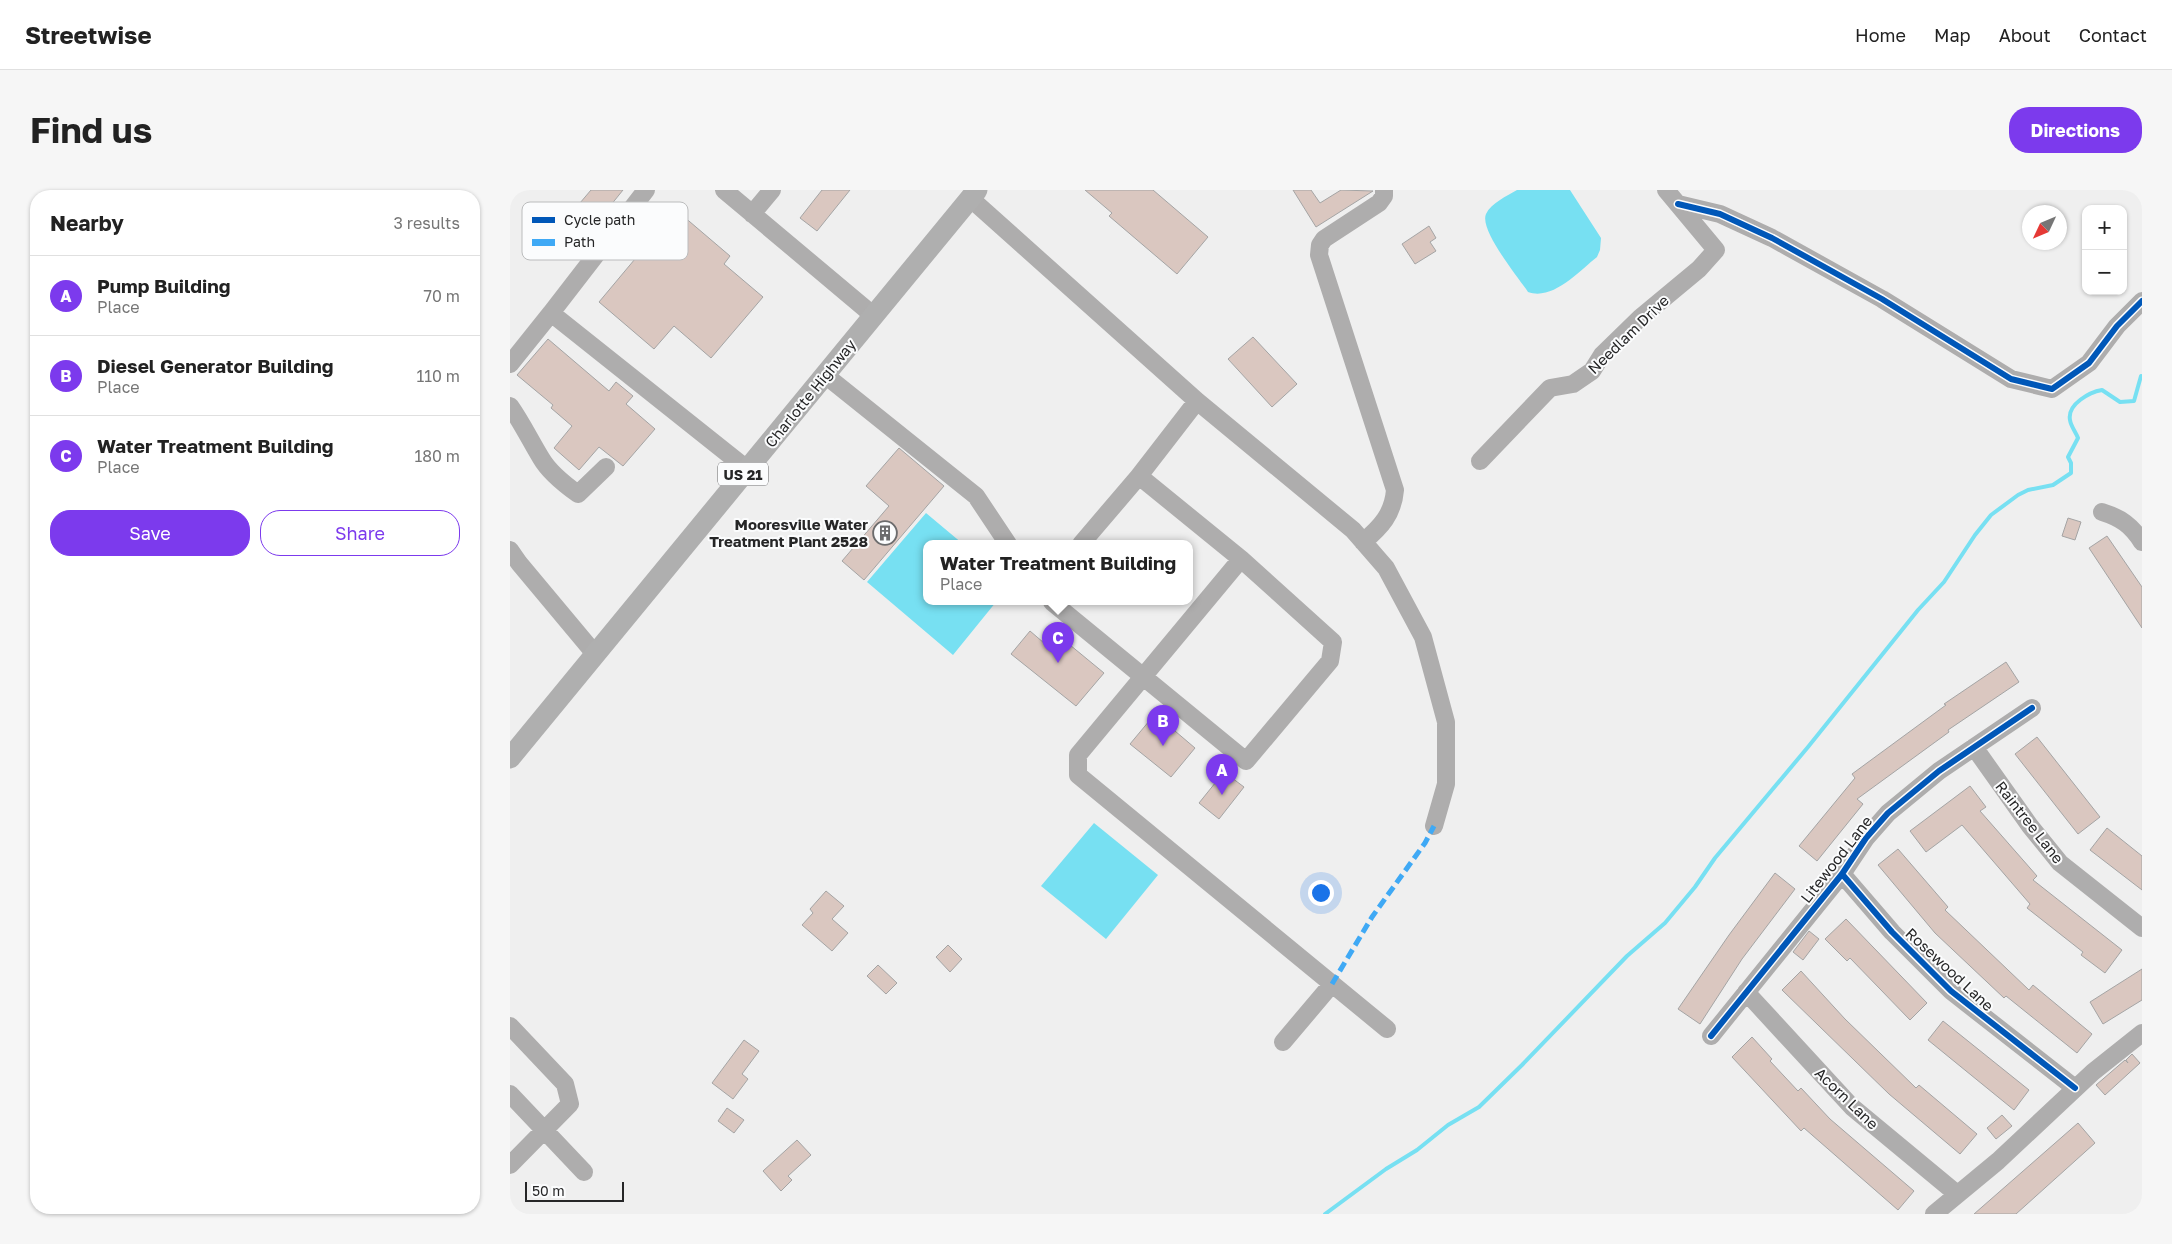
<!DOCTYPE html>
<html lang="en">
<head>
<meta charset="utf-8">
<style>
  body { margin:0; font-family:"Golos Text",sans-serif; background:#f6f6f6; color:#222 }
  .controls { position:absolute; right:15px; top:15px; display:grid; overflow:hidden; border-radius:10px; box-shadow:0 1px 4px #0004 }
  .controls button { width:45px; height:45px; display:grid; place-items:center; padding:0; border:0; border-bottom:1px solid #e0e0e0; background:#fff; color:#222; font:25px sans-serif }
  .compass { position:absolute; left:1512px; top:15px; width:45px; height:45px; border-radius:50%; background:#fff; box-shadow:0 1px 4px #0004; rotate:226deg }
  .scale { position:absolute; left:15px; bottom:12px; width:99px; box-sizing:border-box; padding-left:5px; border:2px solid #262627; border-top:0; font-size:14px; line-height:18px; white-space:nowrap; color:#262627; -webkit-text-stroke:4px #fbfcfd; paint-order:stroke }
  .you { position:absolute; left:810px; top:702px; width:18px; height:18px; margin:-12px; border:4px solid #fff; border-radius:50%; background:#1a73e8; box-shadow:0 0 0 8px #1a73e833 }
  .badge { display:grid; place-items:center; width:32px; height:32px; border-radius:50%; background:#7c3aed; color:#fff; font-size:16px; font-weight:700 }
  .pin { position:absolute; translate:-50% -41px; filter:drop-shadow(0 1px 2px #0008) }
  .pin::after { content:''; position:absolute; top:26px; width:18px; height:15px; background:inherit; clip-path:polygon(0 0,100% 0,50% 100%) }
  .popup { position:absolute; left:413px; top:350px; width:270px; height:65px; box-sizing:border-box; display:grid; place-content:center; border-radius:10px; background:#fff; filter:drop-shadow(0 1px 4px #0005); font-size:16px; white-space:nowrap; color:#767676 }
  .popup b { font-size:19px; color:#222 }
  .popup::after { content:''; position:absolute; left:50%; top:100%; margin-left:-10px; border:10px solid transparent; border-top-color:#fff }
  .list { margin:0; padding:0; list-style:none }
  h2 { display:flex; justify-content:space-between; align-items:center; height:65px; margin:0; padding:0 20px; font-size:21px }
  h2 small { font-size:16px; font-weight:400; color:#767676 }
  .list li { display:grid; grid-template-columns:32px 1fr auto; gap:15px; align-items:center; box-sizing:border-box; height:80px; padding:0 20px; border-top:1px solid #e0e0e0 }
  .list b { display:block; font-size:19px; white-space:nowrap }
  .list p { margin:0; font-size:16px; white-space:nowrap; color:#767676 }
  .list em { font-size:16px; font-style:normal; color:#767676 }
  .actions { display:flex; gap:10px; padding:15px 20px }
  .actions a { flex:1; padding:11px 0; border:1px solid #7c3aed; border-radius:20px; text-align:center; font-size:18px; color:#7c3aed }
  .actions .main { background:#7c3aed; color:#fff }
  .map { position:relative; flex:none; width:1632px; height:1024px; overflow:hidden; border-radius:20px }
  header { display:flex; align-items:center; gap:30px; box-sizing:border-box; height:70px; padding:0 25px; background:#fff; border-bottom:1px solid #e0e0e0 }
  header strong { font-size:24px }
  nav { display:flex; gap:28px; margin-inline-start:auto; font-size:18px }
  .intro { display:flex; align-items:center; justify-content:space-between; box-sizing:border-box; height:120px; padding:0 30px }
  h1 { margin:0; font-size:35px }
  .button { padding:12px 22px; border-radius:20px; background:#7c3aed; color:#fff; font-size:18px; font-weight:700 }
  main { display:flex; gap:30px; padding:0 30px }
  aside { flex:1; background:#fff; border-radius:20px; box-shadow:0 1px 4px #0004 }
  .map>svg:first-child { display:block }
  .water { fill:#77e0f2 }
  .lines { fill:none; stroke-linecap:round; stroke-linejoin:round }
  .stream { stroke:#77e0f2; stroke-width:4 }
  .building { fill:#dac7c0; stroke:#a4a4a4 }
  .minor { stroke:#aeadad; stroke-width:18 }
  .major { stroke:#afafaf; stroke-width:21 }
  .quiet { stroke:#3fa9f5; stroke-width:5; stroke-dasharray:10 5; stroke-linecap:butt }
  .cycleway-casing { stroke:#fbfcfd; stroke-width:9 }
  .cycleway { stroke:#0057b8; stroke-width:6 }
  .labels { text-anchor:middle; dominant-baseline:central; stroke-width:4; stroke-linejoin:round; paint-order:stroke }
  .shield { fill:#fbfcfd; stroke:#666667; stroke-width:1 }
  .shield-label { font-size:14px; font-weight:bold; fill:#262627 }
  .street-label { font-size:15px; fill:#262627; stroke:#fbfcfd }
  .poi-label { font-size:15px; font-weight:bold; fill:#262627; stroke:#fbfcfd; text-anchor:end }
  .key { fill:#fbfcfd; stroke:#bbbcbd; stroke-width:1 }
  .key-label { font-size:14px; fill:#262627 }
</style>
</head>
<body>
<header>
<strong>Streetwise</strong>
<nav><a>Home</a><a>Map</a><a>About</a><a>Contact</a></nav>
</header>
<div class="intro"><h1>Find us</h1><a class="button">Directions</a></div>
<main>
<aside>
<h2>Nearby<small>3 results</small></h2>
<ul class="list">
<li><span class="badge">A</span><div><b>Pump Building</b><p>Place</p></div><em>70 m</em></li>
<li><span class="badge">B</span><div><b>Diesel Generator Building</b><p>Place</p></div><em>110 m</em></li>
<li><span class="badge">C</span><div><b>Water Treatment Building</b><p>Place</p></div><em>180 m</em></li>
</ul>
<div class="actions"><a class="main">Save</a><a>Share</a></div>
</aside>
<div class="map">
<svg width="1632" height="1024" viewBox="0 0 1632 1024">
  <rect width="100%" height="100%" fill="#efefef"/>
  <path class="water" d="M1007 0H1060L1091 48 1090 60 1087 67C1069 81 1043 111 1018 102 1008 87 969 40 976 24 981 13 997 6 1007 0Z
    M416 323 453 354H417V412H486L443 465 357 392Z
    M584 633 648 685 596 749 531 696Z"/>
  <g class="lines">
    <path class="stream" d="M815 1024 876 979 907 960 938 935 969 917 1012 875 1117 766 1155 733 1185 697 1205 668 1298 557 1408 420 1434 392 1465 345 1481 325 1508 305 1518 300 1543 295 1561 283V273L1558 267 1568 248C1566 242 1561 237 1560 230 1557 214 1580 202 1592 200L1610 212 1624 211 1631 186"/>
  </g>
  <path class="building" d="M81 0H113L84 36 64 20Z
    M312 0H340L307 41 290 28Z
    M575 0H643L698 47 667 84 599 26 602 23Z
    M783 0H801L810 13 831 0 863 1 806 37Z
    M166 20 220 66 214 74 253 107 201 168 164 136 144 159 89 112Z
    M919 36 926 48 920 52 926 61 905 74 892 54Z
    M743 147 787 194 762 217 718 169Z
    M38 149 99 201 106 192 123 206 116 214 145 239 113 276 89 257 69 280 44 258 62 236 41 218 43 215 7 185Z
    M389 258 434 296 354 390 332 371 379 316 356 296Z
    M1558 328 1571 332 1565 350 1552 346Z
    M1597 346 1632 397V438L1579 358Z
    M520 441 534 453 543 441 594 483 566 516 501 464Z
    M1496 472 1509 492 1438 540 1439 542 1347 609 1353 614 1307 671 1289 656 1345 588 1342 584 1436 515 1434 514Z
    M645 524 685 558 661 587 620 554Z
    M1527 547 1590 627 1568 644 1505 564Z
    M714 582 734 597 709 629 689 613Z
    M1460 596 1476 617 1470 621 1527 686 1523 690 1612 760 1595 783 1571 765 1573 762 1517 718 1520 714 1452 635 1416 662 1400 641Z
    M1597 638 1632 666V700L1580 660Z
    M1388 659 1438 717 1435 720 1519 800 1523 795 1582 844 1567 863 1496 806 1494 808 1425 743 1368 675Z
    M1265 683 1285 699 1232 769 1190 834 1168 819 1219 745Z
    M316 701 334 716 322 729 338 743 322 761 292 735 303 723 300 719Z
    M1336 729 1417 813 1400 830 1340 768 1337 771 1315 749Z
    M1299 741 1309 749 1293 770 1283 762Z
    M438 755 452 769 440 782 426 767Z
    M368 775 387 793 376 804 357 786Z
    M1632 779V810L1593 834 1580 812Z
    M1291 781 1335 829 1406 898 1409 895 1467 944 1450 964 1379 904 1272 800Z
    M1433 831 1519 900 1504 920 1418 850Z
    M1242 847 1262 869 1260 871 1288 901 1291 898 1320 929 1404 1001 1388 1020 1294 938 1291 941 1222 867Z
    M234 850 249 861 232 884 238 889 223 909 202 893Z
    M1622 864 1630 873 1595 905 1586 895 1615 870 1618 873 1616 870Z
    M217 918 234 930 224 943 208 931Z
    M1492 925 1502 936 1486 949 1477 938Z
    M1568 933 1585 953 1506 1024H1464Z
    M287 950 301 965 278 986 282 990 271 1001 253 981Z"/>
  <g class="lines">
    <path class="minor" d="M136 0 41 123 237 279
      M214 0 364 126
      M460 8 687 211 629 286 731 369 823 452 820 471 736 571 542 412
      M1168 14 1210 24 1262 48 1372 109 1501 189 1542 199 1579 173 1607 136 1632 111
      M242 24 262 0
      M0 174 41 123
      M315 185 466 306 498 354
      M687 211 843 340 876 378 913 447 936 532V594L924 636
      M0 216C12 233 20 250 31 268 39 282 54 294 68 304L96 277
      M970 271 1040 198 1063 194 1082 181 1092 165 1130 128 1189 79 1206 60 1156 0
      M1592 322C1611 328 1621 335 1632 352
      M853 352C871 337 883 324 885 300L809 65 810 55 814 49 869 13 874 6V0
      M571 354 629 286
      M0 360 9 373 85 464
      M731 369 568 565V585L877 839
      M1464 557 1520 636 1550 673 1632 738
      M1332 684 1382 742 1441 801 1565 898
      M1236 802 1342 917 1447 1004
      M0 836 55 894 60 914 0 975
      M1201 846 1332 684 1356 648 1378 623 1429 581 1522 518
      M773 852 822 794
      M0 904 74 982
      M1424 1024 1488 971 1583 882 1632 843"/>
    <path class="major" d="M0 568 467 0"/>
    <path class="quiet" d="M822 794 862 727 915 653 924 636"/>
    <g class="cycleway-casing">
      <path id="cycleway" d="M1168 14 1210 24 1262 48 1372 109 1501 189 1542 199 1579 173 1607 136 1632 111
        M1332 684 1382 742 1441 801 1565 898
        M1201 846 1332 684 1356 648 1378 623 1429 581 1522 518"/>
    </g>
    <use href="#cycleway" class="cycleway"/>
  </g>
  <defs>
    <g id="building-ring" transform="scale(1.25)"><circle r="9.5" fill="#fbfcfd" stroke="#6c6c6d" stroke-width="1.5"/><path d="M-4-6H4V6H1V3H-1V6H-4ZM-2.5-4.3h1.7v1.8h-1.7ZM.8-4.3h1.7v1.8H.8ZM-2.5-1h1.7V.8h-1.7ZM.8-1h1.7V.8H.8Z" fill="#6c6c6d"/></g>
  </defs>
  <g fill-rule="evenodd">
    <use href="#building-ring" x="375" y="343"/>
  </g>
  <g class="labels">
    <rect class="shield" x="208" y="272.5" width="50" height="23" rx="4"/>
    <g class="shield-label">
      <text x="233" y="284">US 21</text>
    </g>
    <g class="street-label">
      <text transform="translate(1118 144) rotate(-44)">Needlam Drive</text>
      <text transform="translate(300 203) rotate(-51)">Charlotte Highway</text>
      <text transform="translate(1520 632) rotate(52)">Raintree Lane</text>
      <text transform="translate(1326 669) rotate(-52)">Litewood Lane</text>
      <text transform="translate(1440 779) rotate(43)">Rosewood Lane</text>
      <text transform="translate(1337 908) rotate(44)">Acorn Lane</text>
    </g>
    <g class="poi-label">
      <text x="358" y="334">Mooresville Water<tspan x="358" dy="17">Treatment Plant 2528</tspan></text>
    </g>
  </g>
  <rect x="12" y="12" width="166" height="58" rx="8" class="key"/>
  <rect x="22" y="27" width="23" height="6" fill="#0057b8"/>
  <rect x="22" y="49" width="23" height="7" fill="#3fa9f5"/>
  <g class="key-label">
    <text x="54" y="35">Cycle path</text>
    <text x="54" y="57">Path</text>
  </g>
</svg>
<div class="controls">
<button>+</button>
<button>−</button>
</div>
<svg class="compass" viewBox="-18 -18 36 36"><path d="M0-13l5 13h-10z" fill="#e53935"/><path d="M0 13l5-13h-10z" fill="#767676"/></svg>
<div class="scale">50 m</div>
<div class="you"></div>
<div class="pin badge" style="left:712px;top:605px">A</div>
<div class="pin badge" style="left:653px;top:556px">B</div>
<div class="pin badge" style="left:548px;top:473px">C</div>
<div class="popup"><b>Water Treatment Building</b>Place</div>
</div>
</main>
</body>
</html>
